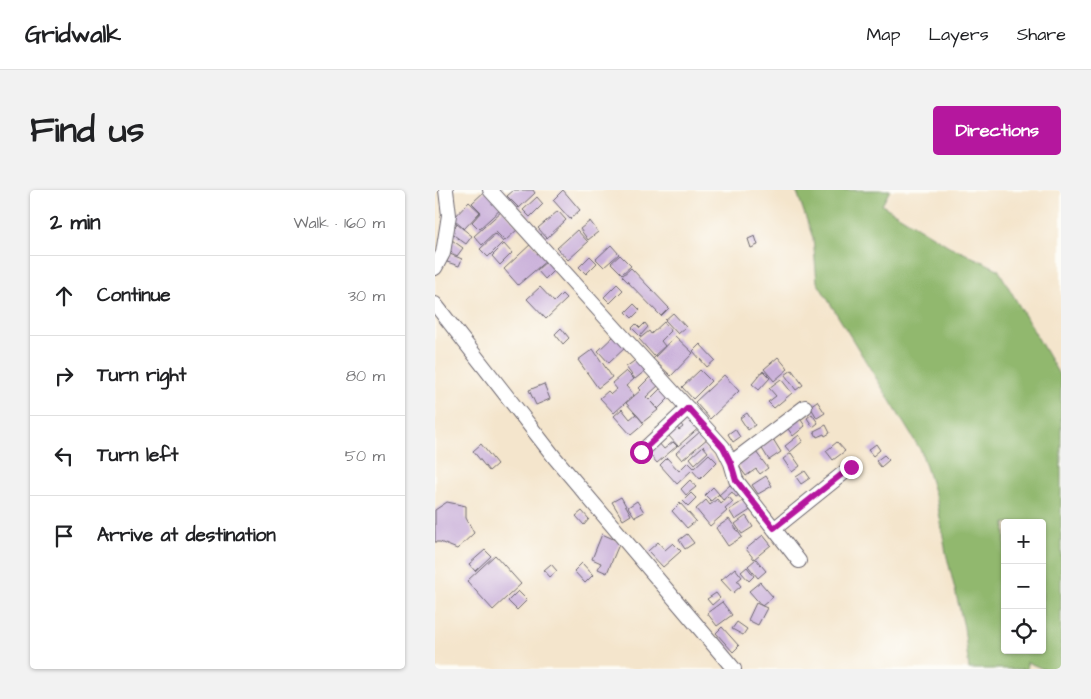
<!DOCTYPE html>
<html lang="en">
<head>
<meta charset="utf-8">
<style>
  body { margin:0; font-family:"Architects Daughter",sans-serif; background:#f2f2f2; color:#202124 }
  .controls { position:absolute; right:15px; bottom:15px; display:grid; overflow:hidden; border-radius:5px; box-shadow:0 1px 4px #0004 }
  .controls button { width:45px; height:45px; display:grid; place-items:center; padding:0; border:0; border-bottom:1px solid #e0e0e0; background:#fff; color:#202124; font:25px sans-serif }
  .stop { position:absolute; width:15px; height:15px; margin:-11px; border:4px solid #b5179e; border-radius:50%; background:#fff }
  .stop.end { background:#b5179e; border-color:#fff; box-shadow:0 1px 5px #0008 }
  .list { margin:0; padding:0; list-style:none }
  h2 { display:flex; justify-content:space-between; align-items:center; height:65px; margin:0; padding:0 20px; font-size:21px }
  h2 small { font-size:16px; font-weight:400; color:#757577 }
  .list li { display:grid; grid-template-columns:32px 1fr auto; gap:15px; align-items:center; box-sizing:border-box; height:80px; padding:0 20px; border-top:1px solid #e0e0e0 }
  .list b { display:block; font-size:19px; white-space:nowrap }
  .list em { font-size:16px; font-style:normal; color:#757577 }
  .icon { flex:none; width:28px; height:28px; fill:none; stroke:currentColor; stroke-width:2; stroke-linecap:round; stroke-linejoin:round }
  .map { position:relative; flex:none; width:626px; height:479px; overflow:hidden; border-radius:5px }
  header { display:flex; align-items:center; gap:30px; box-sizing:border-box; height:70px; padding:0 25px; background:#fff; border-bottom:1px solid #e0e0e0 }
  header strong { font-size:24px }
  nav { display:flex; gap:28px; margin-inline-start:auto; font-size:18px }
  .intro { display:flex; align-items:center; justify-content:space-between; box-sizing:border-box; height:120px; padding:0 30px }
  h1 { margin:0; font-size:35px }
  .button { padding:12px 22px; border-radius:5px; background:#b5179e; color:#fff; font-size:18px; font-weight:700 }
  main { display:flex; gap:30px; padding:0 30px }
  aside { flex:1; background:#fff; border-radius:5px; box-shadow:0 1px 4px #0004 }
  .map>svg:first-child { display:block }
  .forest { fill:#91b86e; stroke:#5a6d54; fill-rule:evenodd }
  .building { fill:#cab1da }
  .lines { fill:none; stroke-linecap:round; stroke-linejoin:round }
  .minor-casing { stroke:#6c666e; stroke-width:16 }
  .minor { stroke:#fff; stroke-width:14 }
  .route { stroke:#b5179e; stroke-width:6 }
</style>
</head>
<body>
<header>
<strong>Gridwalk</strong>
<nav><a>Map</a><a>Layers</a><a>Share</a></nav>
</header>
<div class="intro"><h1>Find us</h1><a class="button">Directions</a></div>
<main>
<aside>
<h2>2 min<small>Walk · 160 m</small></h2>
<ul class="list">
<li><svg class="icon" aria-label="ahead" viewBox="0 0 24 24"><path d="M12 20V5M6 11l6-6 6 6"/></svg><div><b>Continue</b></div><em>30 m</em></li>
<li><svg class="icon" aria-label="right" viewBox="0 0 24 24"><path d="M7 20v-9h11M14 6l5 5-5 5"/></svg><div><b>Turn right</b></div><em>80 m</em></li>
<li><svg class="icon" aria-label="left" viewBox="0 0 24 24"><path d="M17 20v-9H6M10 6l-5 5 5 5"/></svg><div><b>Turn left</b></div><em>50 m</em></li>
<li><svg class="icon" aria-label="arrive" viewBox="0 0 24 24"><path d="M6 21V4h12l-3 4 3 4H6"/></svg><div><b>Arrive at destination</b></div></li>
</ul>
</aside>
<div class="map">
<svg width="626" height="479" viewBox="0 0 626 479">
  <rect width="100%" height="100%" fill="#fdfcf7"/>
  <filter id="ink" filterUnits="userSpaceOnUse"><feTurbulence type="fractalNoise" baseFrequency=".02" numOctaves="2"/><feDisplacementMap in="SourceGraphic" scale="10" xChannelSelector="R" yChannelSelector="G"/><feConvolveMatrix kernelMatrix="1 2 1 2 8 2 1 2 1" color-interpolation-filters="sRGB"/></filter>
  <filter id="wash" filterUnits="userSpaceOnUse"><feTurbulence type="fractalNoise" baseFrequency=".0096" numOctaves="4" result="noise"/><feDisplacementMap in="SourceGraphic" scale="20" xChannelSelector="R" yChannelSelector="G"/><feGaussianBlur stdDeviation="1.12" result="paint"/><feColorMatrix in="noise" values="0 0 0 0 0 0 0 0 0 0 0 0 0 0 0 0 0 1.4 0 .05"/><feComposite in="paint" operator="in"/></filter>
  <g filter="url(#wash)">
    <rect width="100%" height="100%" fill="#f4e5cc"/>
    <path class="forest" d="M359 0H455L447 15 514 56 563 79 626 188V479H608L592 472V479H534L529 437 511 363 502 311 486 261 382 92 378 48 363 5ZM570 333H607V460H570Z"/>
    <g id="blocks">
      <path class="building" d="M51 0 67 18 44 39 37 32 46 22 37 13Z
        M79 0H98L100 3 84 18 72 6Z
        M128 0 145 20 135 29 118 10Z
        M102 7 108 14 95 27 88 20Z
        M34 12 45 22 29 39 18 29Z
        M68 20 84 38 70 51 61 42 47 55 39 46Z
        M123 21 131 30 112 48 103 38Z
        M155 31 163 42 153 50 145 39Z
        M22 34 37 46 31 54 16 43Z
        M142 40 153 52 133 70 122 58Z
        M61 44 68 52 53 67 45 59Z
        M320 46 323 55 316 58 313 49Z
        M17 50 28 58 22 66 11 59Z
        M97 53 112 70 83 95 69 79Z
        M69 54 77 63 65 75 57 66Z
        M176 55 184 64 169 77 161 69Z
        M15 64 27 69 24 76 12 72Z
        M185 65 196 76 187 84 176 73Z
        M155 66 162 73 151 84 144 77Z
        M114 69 121 78 110 89 102 80Z
        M196 78 234 118 226 126 187 86Z
        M182 94 188 100 175 113 169 107Z
        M105 97 119 112 127 104 132 109 111 129 92 109Z
        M199 114 205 120 197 128 191 122Z
        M238 123 251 137 243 144 230 130Z
        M229 132 236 141 226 151 230 156 219 166 204 149 214 141 216 144Z
        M210 133 213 137 205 146 197 138 201 134 205 138Z
        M126 138 134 148 128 154 120 144Z
        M181 144 192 156 174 173 163 161Z
        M240 146 258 163 236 186 218 169Z
        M265 154 280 170 272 177 258 161Z
        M158 159 177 187 163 198 143 170Z
        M343 167 353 179 339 191 329 179Z
        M202 169 210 181 200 189 191 177Z
        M265 180 276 191 258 209 247 197Z
        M357 180 368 195 361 200 350 185Z
        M191 181 199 189 191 196 199 205 179 223 165 208 173 201 176 204 182 199 177 193Z
        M328 181 335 188 324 200 317 194Z
        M217 185 225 194 211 207 214 210 228 196 237 205 223 219 216 212 223 220 208 232 191 213 206 200 204 198Z
        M289 185 304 201 275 229 260 212Z
        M346 189 357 203 339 218 333 212 341 206 334 198Z
        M109 194 115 209 101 215 94 200Z
        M382 211 390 223 382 228 375 216Z
        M187 219 195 229 201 224 209 234 196 245 179 226Z
        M253 221 266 236 243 256 232 244 239 234 244 240 248 237 243 230Z
        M312 223 320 235 313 240 305 228Z
        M362 224 370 236 358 246 349 233Z
        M377 224 383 233 378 237 372 228Z
        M391 235 395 243 390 246 389 244 382 247 379 241Z
        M300 239 305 247 298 252 293 244Z
        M267 240 273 248 247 270 241 263Z
        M364 245 368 251 355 262 350 256Z
        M338 249 346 262 334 270 326 257Z
        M223 252 229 259 238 252 242 256 222 273 210 259Z
        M402 252 410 261 398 270 391 261Z
        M46 254 62 274 54 281 38 261Z
        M441 254 445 260 438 266 433 260Z
        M268 256 273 262 260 274 255 268Z
        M321 262 333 278 325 284 321 279 311 286 303 275Z
        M356 263 365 276 357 282 348 269Z
        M274 264 282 272 265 289 257 280 242 294 225 275 232 268 244 281 253 272 259 278Z
        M449 265 454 270 446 277 441 271Z
        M370 281 375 288 366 294 361 287Z
        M331 286 337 296 323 304 317 295Z
        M255 290 261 297 251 305 246 299Z
        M295 295 306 304 301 307 297 302 288 310 284 305Z
        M278 297 284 304 276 311 270 305Z
        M256 303 261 308 253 316 248 311Z
        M186 307 196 325 188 330 177 312Z
        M294 307 298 312 290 319 292 321 275 336 261 319 271 310 275 315 282 309 286 314Z
        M311 309 317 319 300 330 294 320Z
        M202 311 209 322 200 327 193 317Z
        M12 312 31 316V328L39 343 22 359 5 352H0V320Z
        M245 313 261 331 252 338 237 321Z
        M147 321 154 329 149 335 141 326Z
        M311 326 318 337 307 344 300 334Z
        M294 329 307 347 293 356 281 338Z
        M167 344 185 352 172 383 163 379 166 373 157 369Z
        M252 344 259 353 250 359 244 350Z
        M328 345 336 355 319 369 311 359Z
        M223 352 230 360 238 353 246 361 228 377 213 361Z
        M50 360 56 366 40 381 34 374Z
        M60 365 86 394 58 420 32 391Z
        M321 369 331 381 323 388 313 376Z
        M147 373 158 385 150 393 139 381Z
        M116 374 122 381 115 387 109 380Z
        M312 377 319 386 314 391 306 382Z
        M300 378 307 387 302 391 306 396 298 403 286 390Z
        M325 392 338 407 327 416 314 401Z
        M83 401 92 410 82 420 73 411Z
        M281 403 285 408 277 415 272 409Z
        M287 412 297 425 282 436 272 423Z
        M321 413 332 418 323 435 313 430Z
        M302 432 312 439 308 445 297 439Z
        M287 437 304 456 298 462 281 443Z"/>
    </g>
  </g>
  <g filter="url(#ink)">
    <use href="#blocks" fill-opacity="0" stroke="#6c666e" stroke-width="1"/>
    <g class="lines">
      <g class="minor-casing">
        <path id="minor" d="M55 0 288 257 296 273 301 290 364 371
          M0 78 8 63 14 25 11 0
          M0 114 120 268 299 479
          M206 262 253 218
          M296 273 370 217
          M339 339 416 277"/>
      </g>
      <use href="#minor" class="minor"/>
    </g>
  </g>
  <g class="lines" filter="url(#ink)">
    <path class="route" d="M206 262 253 218 288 257 296 273 301 290 339 338 416 277"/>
  </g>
</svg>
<div class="controls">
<button>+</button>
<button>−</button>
<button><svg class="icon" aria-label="locate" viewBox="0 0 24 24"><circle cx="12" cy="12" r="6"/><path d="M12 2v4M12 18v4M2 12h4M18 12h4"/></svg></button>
</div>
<div class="stop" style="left:206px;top:262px"></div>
<div class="stop end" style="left:416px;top:277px"></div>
</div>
</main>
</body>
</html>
